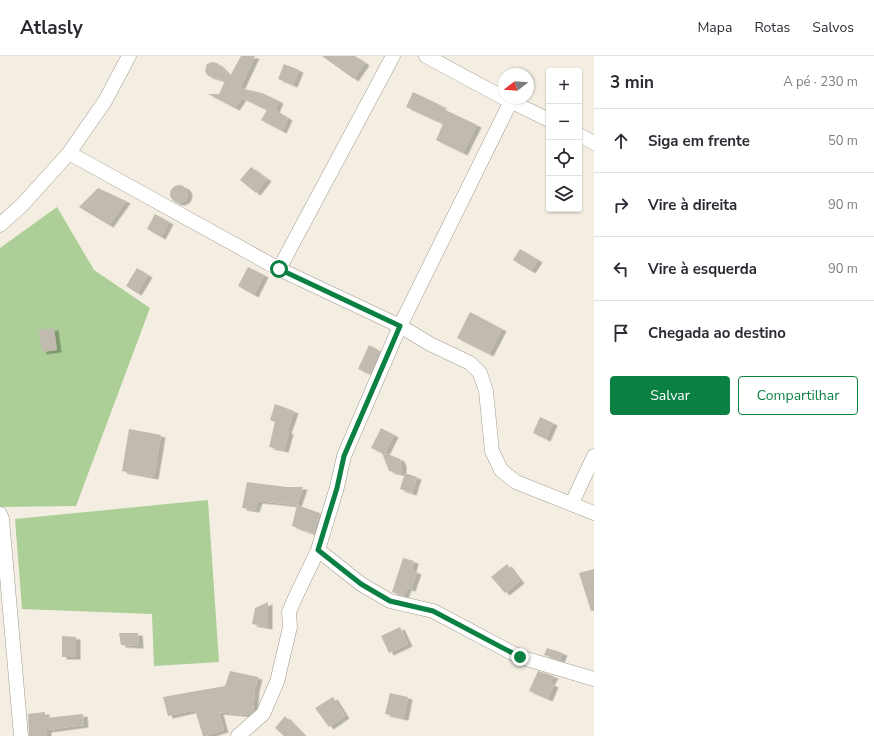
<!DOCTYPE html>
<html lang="pt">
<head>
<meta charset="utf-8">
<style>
  body { margin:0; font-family:"Nunito Sans",sans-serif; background:#f7f7f7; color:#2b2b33 }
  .controls { position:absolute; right:12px; top:12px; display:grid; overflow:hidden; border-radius:4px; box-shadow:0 1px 3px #0004 }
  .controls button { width:36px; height:36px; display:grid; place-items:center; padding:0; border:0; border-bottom:1px solid #e1e1e2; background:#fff; color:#2b2b33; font:20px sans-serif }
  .compass { position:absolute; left:498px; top:12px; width:36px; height:36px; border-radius:50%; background:#fff; box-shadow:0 1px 3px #0004; rotate:253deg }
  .stop { position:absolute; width:12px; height:12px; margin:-9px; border:3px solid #0b8043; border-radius:50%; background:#fff }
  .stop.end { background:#0b8043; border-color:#fff; box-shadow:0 1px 4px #0008 }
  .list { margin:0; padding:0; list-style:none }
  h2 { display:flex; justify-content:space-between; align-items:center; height:52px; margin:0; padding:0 16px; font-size:17px }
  h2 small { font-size:13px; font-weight:400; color:#7c7c81 }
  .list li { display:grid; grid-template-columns:26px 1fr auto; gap:12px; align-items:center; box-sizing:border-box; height:64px; padding:0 16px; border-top:1px solid #e1e1e2 }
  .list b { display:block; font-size:15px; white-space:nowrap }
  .list em { font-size:13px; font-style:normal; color:#7c7c81 }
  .actions { display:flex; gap:8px; padding:12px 16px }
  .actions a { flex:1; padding:9px 0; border:1px solid #0b8043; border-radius:4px; text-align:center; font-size:14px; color:#0b8043 }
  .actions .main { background:#0b8043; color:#fff }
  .icon { flex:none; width:22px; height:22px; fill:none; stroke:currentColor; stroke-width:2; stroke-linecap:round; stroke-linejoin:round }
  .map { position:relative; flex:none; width:594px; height:680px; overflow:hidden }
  header { display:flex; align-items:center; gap:24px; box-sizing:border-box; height:56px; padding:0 20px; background:#fff; border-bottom:1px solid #e1e1e2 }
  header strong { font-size:19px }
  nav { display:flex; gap:22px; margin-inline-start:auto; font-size:14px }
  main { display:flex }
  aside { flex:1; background:#fff }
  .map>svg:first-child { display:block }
  .green { fill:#abcf96 }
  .building { fill:#c1baaf; filter:url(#shadow) }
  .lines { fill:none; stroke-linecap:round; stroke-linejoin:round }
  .minor-casing { stroke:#a19c90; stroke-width:15 }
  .minor { stroke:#fff; stroke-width:14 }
  .route { stroke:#0b8043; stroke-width:5 }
</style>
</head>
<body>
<header>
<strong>Atlasly</strong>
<nav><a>Mapa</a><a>Rotas</a><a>Salvos</a></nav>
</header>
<main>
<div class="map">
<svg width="594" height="680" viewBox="0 0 594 680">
  <defs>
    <filter id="shadow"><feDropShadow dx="4.5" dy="2.5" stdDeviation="0" flood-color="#0004"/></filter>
  </defs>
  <rect width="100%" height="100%" fill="#f4eee2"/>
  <path class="green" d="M57 151 94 214 150 252 76 450 0 451V192Z
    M208 444 219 606 154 610 152 558 22 553 15 463Z"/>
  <path class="building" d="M241 0H255L240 32 262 37 279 45 275 54 288 62 282 75 261 64 267 54 242 42 235 52 208 38H219L225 25 208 20 205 15 207 8 212 6 217 7 230 20Z
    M322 0H355L365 7 354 23Z
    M284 8 299 14 293 29 278 23Z
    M413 36 442 50 441 52 477 69 463 97 436 84 443 68 406 51Z
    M251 111 267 123 256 137 240 124Z
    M170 138a9 9 0 1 1 18 0a9 9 0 1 1-18 0Z
    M98 132 126 145 109 169 79 151Z
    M155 158 169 166 161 181 147 173Z
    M520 193 538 204 531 215 513 204Z
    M248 211 264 219 254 239 238 230Z
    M137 212 148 219 137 237 126 230Z
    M470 256 502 273 489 298 457 282Z
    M54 272 57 294 42 296 39 274Z
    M369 289 380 295 370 318 358 313Z
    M275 348 294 355 287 375 289 376 284 394 269 391 275 366 270 364Z
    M540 361 553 367 546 383 533 377Z
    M381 372 394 379 385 397 400 403 402 408V418L389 415 382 397 371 392Z
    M129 373 161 379 154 421 122 415Z
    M405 417 417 421 412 437 400 433Z
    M247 426 287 431H303L297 449 258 445 255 454 242 452Z
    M297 449 320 457 314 478 292 470Z
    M403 502 414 505 412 514 417 516 411 533 407 532 404 540 392 536Z
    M507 508 520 525 505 537 491 521Z
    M594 513V555H591L579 517Z
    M268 546V571L252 568 255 552Z
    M400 571 408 588 389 597 381 580Z
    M119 577H138L139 590 121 589Z
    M62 580 76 581V601H62Z
    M547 592 563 597 560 604 544 599Z
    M230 615 258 621 255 633 253 656 249 659 219 656 224 674 205 680H203L195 654 168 660 163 641 225 630Z
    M538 615 554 620 550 627 554 629 548 643 529 635Z
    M390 637 408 641 404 662 385 658Z
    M333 641 345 660 329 671 315 652Z
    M45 656V662L83 658 84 669 47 674V680H29L28 658Z
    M285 660 304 680H284L275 672Z"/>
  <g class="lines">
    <g class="minor-casing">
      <path id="minor" d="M426 0 504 42
        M504 42 549 64
        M579 79 594 87
        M69 97 279 213 400 270 430 288 470 307 480 317 486 335 492 395 501 414 516 426 594 457
        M0 169 23 148 69 97 105 45 129 0
        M279 213 393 0
        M572 447 594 400
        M0 458 2 463 21 680
        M318 494 361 528 390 545 433 555 520 601 594 623
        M238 680 263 658 277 626 290 571 289 556 295 542 318 494 337 431 344 400 400 270 511 45"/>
    </g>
    <use href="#minor" class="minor"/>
  </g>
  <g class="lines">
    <path class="route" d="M279 213 400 270 344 400 337 432 318 494 361 528 390 545 433 555 520 601"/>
  </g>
</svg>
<div class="controls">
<button>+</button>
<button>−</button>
<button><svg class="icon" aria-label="locate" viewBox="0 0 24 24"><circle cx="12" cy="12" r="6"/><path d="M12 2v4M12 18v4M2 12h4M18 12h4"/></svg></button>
<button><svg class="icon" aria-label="layers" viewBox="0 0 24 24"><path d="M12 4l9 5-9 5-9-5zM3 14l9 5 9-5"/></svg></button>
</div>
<svg class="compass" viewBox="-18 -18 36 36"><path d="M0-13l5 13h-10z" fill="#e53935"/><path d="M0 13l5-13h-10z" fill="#7c7c81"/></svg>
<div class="stop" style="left:279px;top:213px"></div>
<div class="stop end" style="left:520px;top:601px"></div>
</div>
<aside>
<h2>3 min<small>A pé · 230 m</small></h2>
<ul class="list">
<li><svg class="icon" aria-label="ahead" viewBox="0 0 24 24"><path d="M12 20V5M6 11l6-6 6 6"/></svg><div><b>Siga em frente</b></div><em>50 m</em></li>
<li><svg class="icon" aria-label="right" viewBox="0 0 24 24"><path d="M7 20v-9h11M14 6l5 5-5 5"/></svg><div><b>Vire à direita</b></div><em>90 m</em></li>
<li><svg class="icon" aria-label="left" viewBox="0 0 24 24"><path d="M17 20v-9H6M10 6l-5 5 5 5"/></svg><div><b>Vire à esquerda</b></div><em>90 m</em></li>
<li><svg class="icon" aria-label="arrive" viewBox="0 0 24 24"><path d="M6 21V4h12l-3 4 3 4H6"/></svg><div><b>Chegada ao destino</b></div></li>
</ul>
<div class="actions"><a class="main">Salvar</a><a>Compartilhar</a></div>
</aside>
</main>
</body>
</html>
